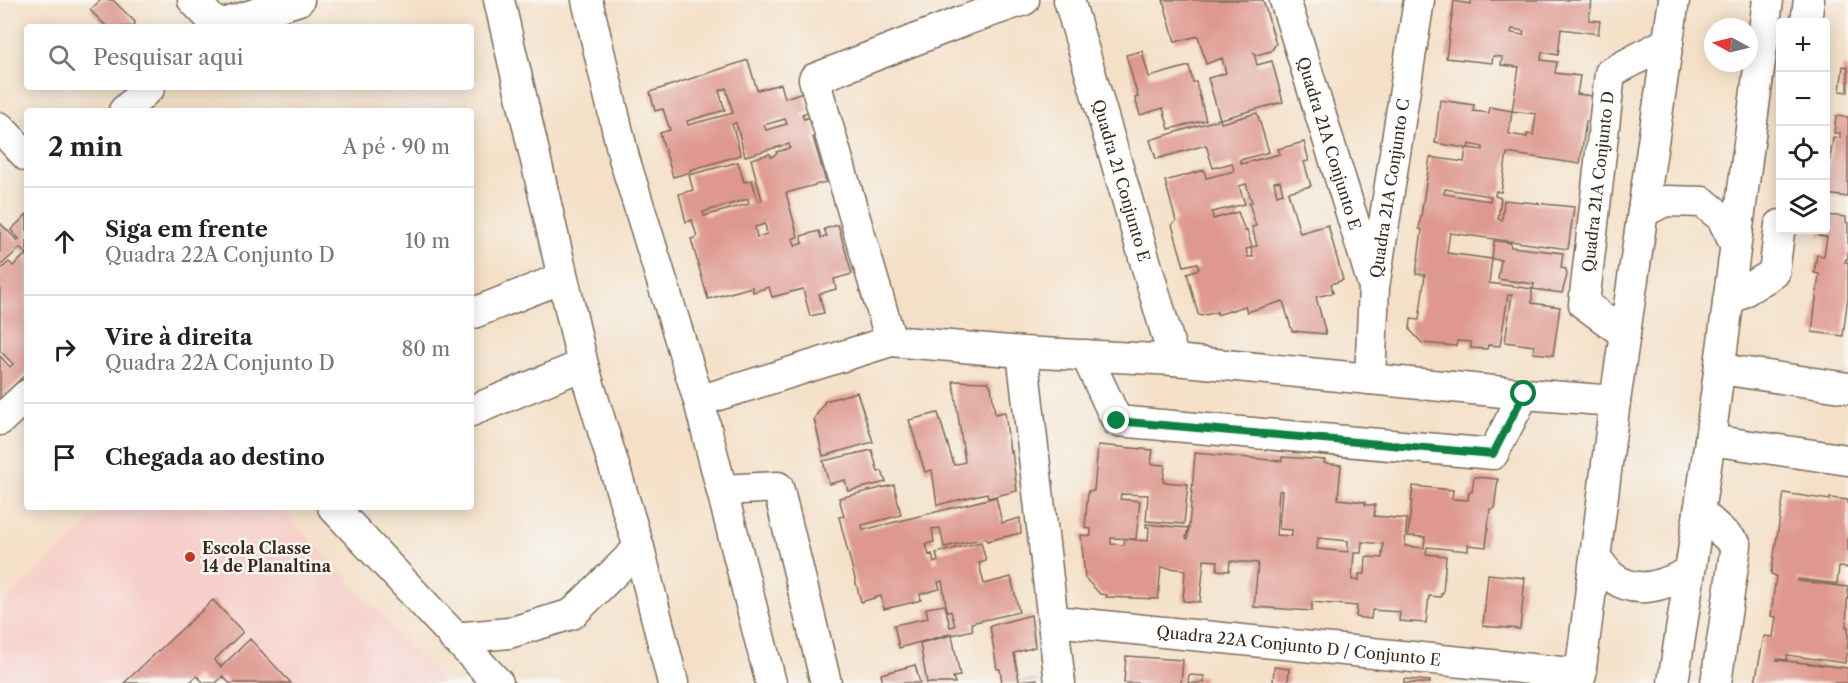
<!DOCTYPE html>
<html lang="pt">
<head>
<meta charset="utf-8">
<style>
  body { margin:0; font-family:"Libre Caslon Text",serif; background:#f2f2f2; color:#222 }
  .controls { position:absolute; right:18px; top:18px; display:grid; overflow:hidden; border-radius:6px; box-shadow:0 3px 15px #0003 }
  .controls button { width:54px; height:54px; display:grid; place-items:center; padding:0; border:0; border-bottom:2px solid #e0e0e0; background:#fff; color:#222; font:30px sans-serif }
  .compass { position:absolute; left:1704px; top:18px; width:54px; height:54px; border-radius:50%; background:#fff; box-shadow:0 3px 15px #0003; rotate:277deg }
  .stop { position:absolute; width:18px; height:18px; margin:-14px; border:4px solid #0b8043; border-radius:50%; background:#fff }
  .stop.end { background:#0b8043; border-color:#fff; box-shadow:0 2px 6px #0008 }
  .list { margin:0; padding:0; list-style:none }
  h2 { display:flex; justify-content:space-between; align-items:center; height:78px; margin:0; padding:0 24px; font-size:26px }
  h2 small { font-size:20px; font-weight:400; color:#767676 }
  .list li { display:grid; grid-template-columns:39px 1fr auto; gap:18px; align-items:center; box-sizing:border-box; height:108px; padding:0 24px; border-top:2px solid #e0e0e0 }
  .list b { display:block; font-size:22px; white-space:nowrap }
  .list p { margin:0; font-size:20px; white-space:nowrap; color:#767676 }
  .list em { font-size:20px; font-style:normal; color:#767676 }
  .icon { flex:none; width:33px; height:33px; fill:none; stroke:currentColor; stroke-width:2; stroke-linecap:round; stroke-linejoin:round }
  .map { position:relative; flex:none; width:1848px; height:683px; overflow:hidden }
  .search { position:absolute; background:#fff; box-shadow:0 3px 15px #0003; left:24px; top:24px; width:450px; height:66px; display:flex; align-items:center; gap:15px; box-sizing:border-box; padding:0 21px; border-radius:6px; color:#767676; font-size:22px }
  .panel { position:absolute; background:#fff; box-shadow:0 3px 15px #0003; left:24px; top:108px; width:450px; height:402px; border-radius:6px }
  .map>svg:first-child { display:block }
  .built { fill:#f7d0cb }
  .building { fill:#de988e; fill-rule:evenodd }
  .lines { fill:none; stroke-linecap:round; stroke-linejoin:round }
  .minor-casing { stroke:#7c6a59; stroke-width:33 }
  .minor { stroke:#fff; stroke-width:30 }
  .route { stroke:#0b8043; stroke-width:8 }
  .poi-dot { fill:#c8321e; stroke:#f6f6f2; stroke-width:2 }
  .labels { text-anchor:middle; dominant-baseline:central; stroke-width:5; stroke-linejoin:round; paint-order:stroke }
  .street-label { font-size:16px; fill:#3b2a1e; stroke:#f6f6f2 }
  .poi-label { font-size:16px; font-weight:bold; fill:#3b2a1e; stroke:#f6f6f2; text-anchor:start }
</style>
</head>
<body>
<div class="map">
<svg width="1848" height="683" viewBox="0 0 1848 683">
  <rect width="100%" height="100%" fill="#f6f6f2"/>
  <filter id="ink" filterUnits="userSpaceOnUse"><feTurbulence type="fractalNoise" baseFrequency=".0167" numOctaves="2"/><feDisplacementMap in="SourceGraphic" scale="12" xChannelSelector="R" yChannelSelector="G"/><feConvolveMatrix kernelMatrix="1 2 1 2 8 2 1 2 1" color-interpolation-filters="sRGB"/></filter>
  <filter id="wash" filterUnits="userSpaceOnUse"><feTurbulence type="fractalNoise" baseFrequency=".008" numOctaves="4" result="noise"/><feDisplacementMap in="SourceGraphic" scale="24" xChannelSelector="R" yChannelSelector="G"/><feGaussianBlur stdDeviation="1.35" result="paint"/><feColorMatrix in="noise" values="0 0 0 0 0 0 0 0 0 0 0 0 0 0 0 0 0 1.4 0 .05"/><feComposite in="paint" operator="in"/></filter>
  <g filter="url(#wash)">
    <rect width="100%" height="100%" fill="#f4e0c7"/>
    <path class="built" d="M106 507H280L445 683H0V607Z"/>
    <g id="blocks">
      <path class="building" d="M101 0H113L135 22 134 27H107L90 10Z
        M1163 0H1263L1276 44 1271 51 1256 55 1254 53 1257 65 1272 61 1283 102 1220 119 1208 78 1226 73 1222 58 1206 64 1198 36 1175 42Z
        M1471 0H1592L1589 20 1600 21 1598 34 1561 29 1558 55 1542 52 1541 60 1557 62 1555 73 1580 76 1577 94 1592 96 1589 121H1586L1580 164 1507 153 1501 192 1496 191 1495 196 1501 198 1498 219 1502 220 1504 200 1574 207 1568 249 1450 233 1447 253 1492 259 1489 283 1532 289V303L1560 307 1553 355 1533 353 1534 346 1505 342 1512 295H1508L1500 346 1488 345 1487 349 1471 348V342L1457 341 1456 346 1422 343 1410 330 1411 319 1419 320 1425 275 1416 274 1422 230 1419 229 1430 157 1464 162 1466 148 1435 143 1440 100 1474 105 1473 111 1489 113V107L1512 111 1509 134 1527 137V134L1533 135 1536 114 1512 111 1519 67 1501 65 1502 57 1493 56 1492 63 1446 58 1454 1 1471 4ZM1512 29 1524 31 1523 35 1511 33ZM1469 144 1483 147V150L1468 148ZM1445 189 1491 196 1490 201 1444 194Z
        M1142 51 1149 77 1189 66 1193 82H1196L1206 120 1169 129 1163 108 1140 115 1135 98 1138 97 1126 55Z
        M748 60 757 90 781 84 785 98 803 92 809 112 802 114 804 119 811 117 816 137H813L826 182 786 193 798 237 793 238 795 246 803 243 801 236 819 231 821 238 827 236 824 229 838 225 852 274 834 279 836 289 819 294 824 313 810 316 803 289 772 297 769 287 753 292 752 287 708 299 691 239 697 237 692 220 686 222 679 194 693 190 689 175 738 162 744 182 752 180 758 201 762 200 751 159 770 154 771 157 777 154 776 152 790 148 789 144 745 156 736 123 732 124 741 155 690 170 691 172 673 177 660 133 670 130 663 109 655 111 650 92ZM726 88 733 113 688 125 687 121 725 110 719 91ZM785 119 787 124 766 130 764 125ZM748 199 749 204 704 216 703 212ZM765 224 767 234 757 237 755 227Z
        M1843 66 1848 67V92L1840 91Z
        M1257 113 1269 152 1240 160 1241 164 1280 154 1278 149 1304 142 1309 161 1304 162 1311 186 1288 192 1300 233 1328 225 1343 280 1331 284 1333 293 1316 297 1326 334 1292 331 1283 301 1247 312 1245 306 1217 315V312L1201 316 1198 314 1187 273 1199 269 1197 263 1184 266 1172 225 1176 221 1165 181 1204 170 1206 178 1234 171 1232 163 1213 168 1206 145 1156 159 1150 140 1220 119 1221 123ZM1280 181 1283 193 1277 195 1274 182ZM1246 184 1252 202 1249 203 1256 226 1252 227 1257 246 1252 247 1247 230 1245 231 1238 212 1213 219 1212 212 1245 204 1239 186ZM1251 248 1253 257H1248L1246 249Z
        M1836 116 1848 117V197L1826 194V173H1828L1833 137 1840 138V133H1834Z
        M27 214V373L0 399V356L10 367 13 364 0 351V270L9 262 13 266 26 254 20 248 0 266V223L17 240 19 239 11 230Z
        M1826 215 1846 217V222L1848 223V259H1846L1845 262H1848V296L1843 336 1812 332 1819 274 1814 273 1817 255 1824 256 1827 237 1819 236 1820 230H1826Z
        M1494 241 1511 243V247L1563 253 1561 268 1566 269 1567 275 1562 293 1533 289 1534 284 1498 279 1501 260 1492 259Z
        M953 381 988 382 991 386 995 414 1005 412 1010 452 1012 451 1017 491 988 498 987 493 937 505 932 470 925 472 909 420 938 413 954 465 965 462Z
        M857 392 873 442 823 456 814 419 825 401Z
        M1098 445 1153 450 1151 464 1165 465 1163 482 1188 484 1184 524 1146 521 1148 495 1121 494 1120 499 1140 501 1136 539 1111 538V544L1124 545 1125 539 1148 541 1149 527H1146V524L1188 528 1186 538 1188 539 1195 453 1282 461V457L1325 460 1324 463 1341 465 1338 499 1365 502V505H1375L1374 516 1407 519 1405 546 1424 548 1425 537 1408 536 1413 486 1453 490 1452 499 1468 500 1469 492H1472L1474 477 1498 479 1494 509H1490L1486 547 1468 545V551L1427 547 1426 554 1446 556 1443 593H1441V597L1429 596 1426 623 1399 621 1400 612 1372 610 1371 619 1356 617 1357 606 1312 602V611L1254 607 1258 563 1230 561 1229 571 1217 570 1218 561 1204 560 1200 602 1183 601 1185 570 1161 567 1158 599 1106 597 1107 595 1100 594 1085 578 1081 535 1091 536V529L1085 528 1088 491H1094ZM1279 491H1282L1279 529 1292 530V536L1276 535ZM1318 538 1348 541V552L1317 549ZM1362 542 1383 544 1382 558 1366 557 1365 574H1359V580H1352L1354 553H1361Z
        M872 450 878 472 882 471 886 482 848 491 845 480 829 484 823 461Z
        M894 485 901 515 862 525 863 530 996 497 1002 523 1020 518 1021 533 987 541 986 538 944 547 940 528 932 529 934 542 926 544 929 555 932 554 934 563 938 561 936 553 981 542 986 561 979 563 984 584 1011 577 1019 612 971 623 973 630 952 635V633L899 648 894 625 928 618 926 608 945 605 950 627 955 626 951 611H947L942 581 938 582 940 589 920 594 921 600 906 604 884 609 881 596 861 602 839 517 844 516 839 498Z
        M1784 493 1830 500V498L1848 500V568L1839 567 1837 584 1798 579V581L1848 587 1846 627H1848V642L1845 663 1787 655V660L1777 659V660L1848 668V683H1755L1764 636 1773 637 1776 617 1771 616 1776 576 1771 574Z
        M1488 574 1525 578 1520 629 1483 626Z
        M213 600 243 632 214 660 221 667 250 639 291 683H229L223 676 216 683H204L197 676 189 683H124Z
        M1031 615 1035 647 1014 653 1019 681 1037 679 1038 683H1002L1000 669H997L990 626Z
        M952 635 960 676 953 677 955 683H927L920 643Z
        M1126 656 1183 660 1181 683H1124Z
        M915 665 920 683H883L881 674Z
        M1274 667 1289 669 1288 683H1273Z
        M1189 675 1204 676V683H1188Z
        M1404 679 1430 681V683H1404Z"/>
    </g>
  </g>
  <g filter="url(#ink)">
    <use href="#blocks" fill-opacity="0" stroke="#7c6a59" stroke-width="1.5"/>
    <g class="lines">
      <g class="minor-casing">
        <g id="minor">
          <path d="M193 0 217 25"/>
          <path d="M499 0 583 365 639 548 673 683"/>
          <path d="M587 0 624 158 699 401 771 683"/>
          <path id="s1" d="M1069 0 1174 360"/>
          <path id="s2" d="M1285 0 1372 281"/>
          <path d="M1806 22 1809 0"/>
          <path d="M214 27 299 0"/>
          <path d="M124 111 150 87"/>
          <path d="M0 128 27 156"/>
          <path d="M1643 212 1665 201 1703 202 1722 218 1735 244"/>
          <path d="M1728 301 1774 273 1780 225"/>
          <path d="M471 314 562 278"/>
          <path id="s3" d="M1625 334 1584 304 1610 73 1668 42"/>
          <path d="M891 341 814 79 963 21 1024 0"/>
          <path d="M1022 352 1060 683"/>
          <path d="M1086 355 1117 421 1493 454 1524 394"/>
          <path d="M1720 369 1848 388"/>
          <path id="s4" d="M1370 379 1374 287 1419 0"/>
          <path d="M699 401 891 341 1022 352 1174 360 1524 394 1615 401"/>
          <path d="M471 411 583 365"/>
          <path d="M0 420 27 395"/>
          <path d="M1710 440 1848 460"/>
          <path d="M722 490 778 487 826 683"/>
          <path d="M333 507 498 683"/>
          <path d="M1699 511 1736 545 1716 683"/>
          <path d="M1596 558C1601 564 1606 572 1612 577 1637 596 1665 585 1689 572"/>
          <path id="s5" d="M1054 621 1581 674"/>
          <path d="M454 638 509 633 572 614 639 548"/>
          <path d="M1579 683 1615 401 1674 0"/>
          <path d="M1673 683 1710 440 1768 0"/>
        </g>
      </g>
      <use href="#minor" class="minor"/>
    </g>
  </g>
  <g class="lines" filter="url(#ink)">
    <path class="route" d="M1117 421 1493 454 1524 394"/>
  </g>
  <circle class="poi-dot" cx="190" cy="557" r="6"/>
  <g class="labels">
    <g class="street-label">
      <text stroke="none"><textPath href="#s2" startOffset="150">Quadra 21A Conjunto E</textPath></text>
      <text stroke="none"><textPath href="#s1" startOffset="188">Quadra 21 Conjunto E</textPath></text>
      <text stroke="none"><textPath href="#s3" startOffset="174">Quadra 21A Conjunto D</textPath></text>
      <text stroke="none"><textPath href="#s4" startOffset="192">Quadra 21A Conjunto C</textPath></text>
      <text stroke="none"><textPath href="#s5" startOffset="246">Quadra 22A Conjunto D / Conjunto E</textPath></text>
    </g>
    <g class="poi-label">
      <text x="202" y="548">Escola Classe<tspan x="202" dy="18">14 de Planaltina</tspan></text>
    </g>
  </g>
</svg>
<div class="controls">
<button>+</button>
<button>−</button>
<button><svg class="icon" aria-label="locate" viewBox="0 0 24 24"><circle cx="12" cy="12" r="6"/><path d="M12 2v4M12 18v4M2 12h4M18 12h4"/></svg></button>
<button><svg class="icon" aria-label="layers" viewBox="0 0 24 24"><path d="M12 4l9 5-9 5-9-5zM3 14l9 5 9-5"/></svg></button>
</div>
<svg class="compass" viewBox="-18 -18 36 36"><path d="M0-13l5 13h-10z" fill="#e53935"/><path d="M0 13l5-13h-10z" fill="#767676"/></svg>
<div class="stop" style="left:1524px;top:394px"></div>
<div class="stop end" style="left:1117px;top:421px"></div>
<div class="search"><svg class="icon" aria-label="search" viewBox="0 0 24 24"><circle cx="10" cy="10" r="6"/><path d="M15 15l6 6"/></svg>Pesquisar aqui</div>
<section class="panel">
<h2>2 min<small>A pé · 90 m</small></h2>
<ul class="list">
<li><svg class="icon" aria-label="ahead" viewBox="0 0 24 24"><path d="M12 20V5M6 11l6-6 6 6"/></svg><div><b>Siga em frente</b><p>Quadra 22A Conjunto D</p></div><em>10 m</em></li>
<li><svg class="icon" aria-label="right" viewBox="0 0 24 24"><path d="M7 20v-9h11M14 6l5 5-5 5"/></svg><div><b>Vire à direita</b><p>Quadra 22A Conjunto D</p></div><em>80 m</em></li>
<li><svg class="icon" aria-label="arrive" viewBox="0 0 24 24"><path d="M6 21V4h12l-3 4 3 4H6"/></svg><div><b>Chegada ao destino</b></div></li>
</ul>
</section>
</div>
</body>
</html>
